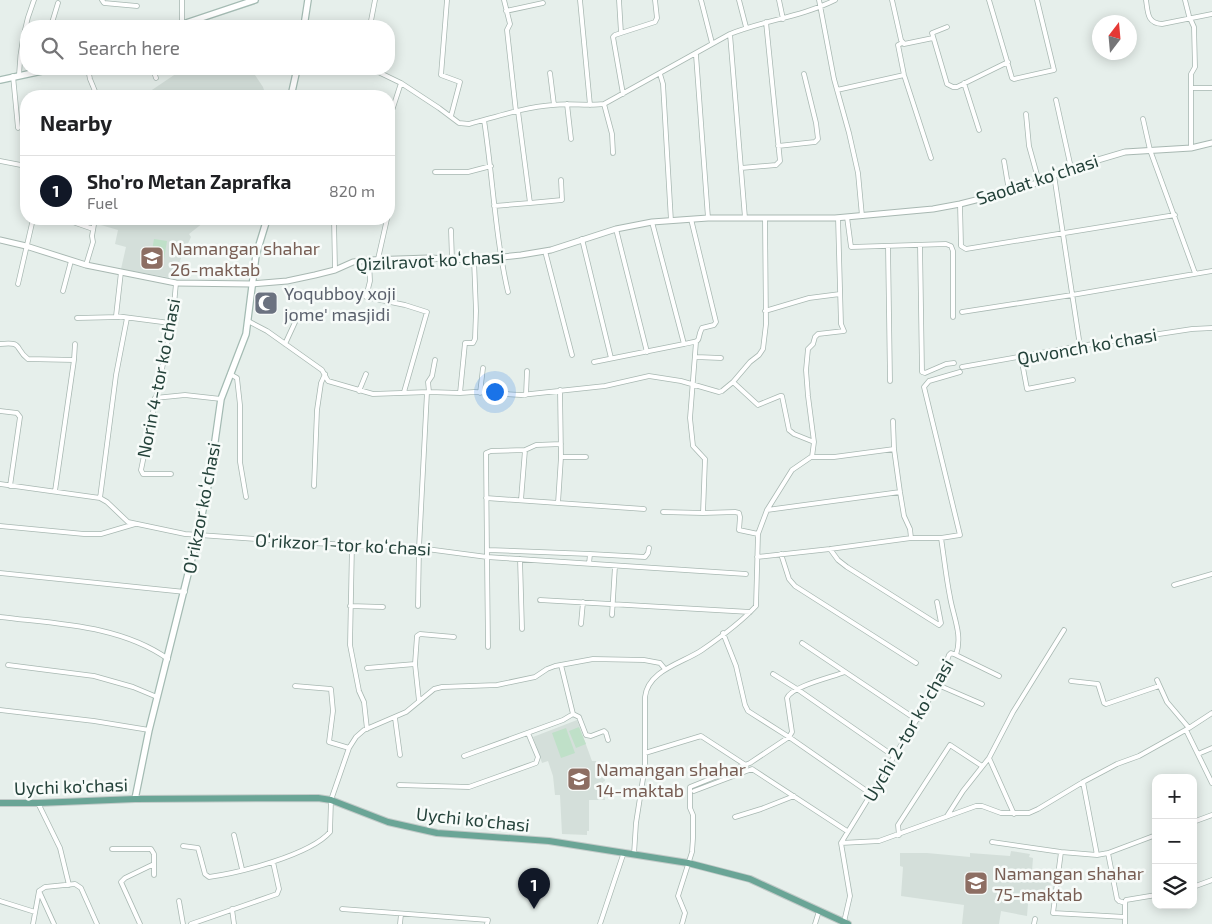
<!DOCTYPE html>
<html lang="en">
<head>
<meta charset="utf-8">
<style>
  body { margin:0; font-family:"Exo 2",sans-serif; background:#f6f6f6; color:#202124 }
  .controls { position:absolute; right:15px; bottom:15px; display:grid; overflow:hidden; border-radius:10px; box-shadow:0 2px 12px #0003 }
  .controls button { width:45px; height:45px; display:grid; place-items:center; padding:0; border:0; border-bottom:1px solid #e0e0e0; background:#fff; color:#202124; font:25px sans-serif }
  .compass { position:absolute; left:1092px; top:15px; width:45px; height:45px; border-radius:50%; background:#fff; box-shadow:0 2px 12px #0003; rotate:16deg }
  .you { position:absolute; left:494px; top:391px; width:18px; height:18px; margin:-12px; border:4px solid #fff; border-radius:50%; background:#1a73e8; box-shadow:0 0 0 8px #1a73e833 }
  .badge { display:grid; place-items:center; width:32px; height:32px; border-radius:50%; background:#111827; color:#fff; font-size:16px; font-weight:700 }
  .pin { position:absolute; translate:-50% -41px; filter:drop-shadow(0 1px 2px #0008) }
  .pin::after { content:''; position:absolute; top:26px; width:18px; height:15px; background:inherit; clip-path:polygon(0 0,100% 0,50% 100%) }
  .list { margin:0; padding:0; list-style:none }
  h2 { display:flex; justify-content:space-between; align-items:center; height:65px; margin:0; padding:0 20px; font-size:21px }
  h2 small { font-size:16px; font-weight:400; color:#757577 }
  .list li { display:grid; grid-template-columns:32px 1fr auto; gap:15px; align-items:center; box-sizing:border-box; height:70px; padding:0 20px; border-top:1px solid #e0e0e0 }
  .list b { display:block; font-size:19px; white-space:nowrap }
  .list p { margin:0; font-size:16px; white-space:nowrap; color:#757577 }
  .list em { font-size:16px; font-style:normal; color:#757577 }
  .icon { flex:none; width:28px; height:28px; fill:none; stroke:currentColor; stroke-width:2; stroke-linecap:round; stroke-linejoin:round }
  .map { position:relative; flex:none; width:1212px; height:924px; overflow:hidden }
  .search { position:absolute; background:#fff; box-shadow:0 2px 12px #0003; left:20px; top:20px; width:375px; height:55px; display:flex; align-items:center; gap:12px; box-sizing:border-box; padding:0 18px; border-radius:20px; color:#757577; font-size:19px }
  .panel { position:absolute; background:#fff; box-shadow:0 2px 12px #0003; left:20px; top:90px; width:375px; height:135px; border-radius:20px }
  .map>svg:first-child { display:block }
  .built { fill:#d4dfda }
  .green { fill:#bfe0c8 }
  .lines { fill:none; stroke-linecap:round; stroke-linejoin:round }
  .minor-casing { stroke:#a8b8b2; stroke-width:5.5 }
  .tertiary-casing { stroke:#a8b8b2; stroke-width:7 }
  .secondary-casing { stroke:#a4bbb3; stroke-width:8 }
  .primary-casing { stroke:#c2cac8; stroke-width:8 }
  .minor { stroke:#fff; stroke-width:4 }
  .tertiary { stroke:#fff; stroke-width:5 }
  .secondary { stroke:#fff; stroke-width:5.5 }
  .primary { stroke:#6aa596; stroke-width:6 }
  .labels { text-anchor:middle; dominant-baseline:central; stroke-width:5; stroke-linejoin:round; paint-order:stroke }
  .street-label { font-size:18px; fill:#24423a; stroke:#f7fbf9 }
  .education-label { font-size:18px; fill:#785e54; stroke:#f7fbf9; text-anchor:start }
  .worship-label { font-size:18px; fill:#5b616d; stroke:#f7fbf9; text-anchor:start }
</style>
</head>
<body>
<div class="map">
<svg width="1212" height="924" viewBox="0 0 1212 924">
  <rect width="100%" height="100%" fill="#e6efeb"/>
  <path class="built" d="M183 69H251L263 87 266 96H143Z
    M95 219H208L189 234 191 237 172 278 121 269 126 247 115 244 118 230 94 223Z
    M577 720 592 761H596L598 769 602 768 605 781 603 782 605 800H589V831H587V835L562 834 560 795H555L553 776 548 761 542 763 533 737Z
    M1011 851 1030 854 1029 857 1033 858 1032 871 1051 876 1050 892 1029 890 1027 916 1001 911 999 924H962L964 905 901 896 903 867 900 866V853H927L970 857V853L1010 856Z"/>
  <path class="green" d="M154 239 167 241 163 265 150 263Z
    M579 727 586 744 576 748 569 731Z
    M566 728 575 753 561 758 552 733Z"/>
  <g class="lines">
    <g class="minor-casing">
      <path id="minor" d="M102 0 104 3 137 6
        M447 0 441 75 460 82 451 116
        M504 0 510 24 507 30 516 112
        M580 0 590 105
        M619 0 621 33 615 35 613 37 623 94
        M701 0 712 43
        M739 0 746 27
        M779 0 783 19
        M819 0 834 79 849 133 858 173 862 216
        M892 0 901 40 904 44 933 38
        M989 0 1012 78 1014 79 1054 70 1037 0
        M1146 0C1148 13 1147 23 1162 24L1212 14
        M1185 0 1189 16 1194 27 1195 67 1191 74V148
        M506 11 543 3
        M182 24V0
        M51 26 58 3
        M370 26 375 0
        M947 27 932 33 947 84 953 87H957L1008 62
        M621 33 655 22 657 18 655 0
        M730 34 745 218
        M902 43 898 45 904 75 931 158
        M696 55 708 218
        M88 69 90 79 97 96
        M153 69 156 78
        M372 69 401 83 439 108 459 123 469 124C496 117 524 107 553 105 570 103 587 106 604 104L730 34C765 20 801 17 835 0
        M550 73 554 105
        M660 74 663 84 671 221
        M19 75C20 48 24 25 34 0
        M13 76 18 128
        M964 83 979 130
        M1191 88H1212
        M837 90 904 75
        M1056 100 1071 168
        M567 104 571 139
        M604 104 612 134 613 153
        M518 111 530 203 562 200 561 180
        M1026 114 1029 146 1039 182
        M1143 119 1150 150 1195 273
        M389 120 401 83
        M484 120C493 178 495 236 508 292
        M778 146 815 142 818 139 816 123 804 74
        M0 161 26 166
        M1004 161 1009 191
        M741 168 776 165 780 161 766 22
        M435 172H468L491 166
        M1054 175 1080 346
        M960 204 961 246 966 249 1175 215
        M494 206 530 203
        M389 210 390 204
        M847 217 851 247 946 244 951 246 953 251V317
        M765 218 766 324 763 349 759 355 750 362 733 382 758 405 780 396H782L789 430 794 434 814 442 808 396 806 370 808 349 813 344 815 337 818 334 844 331 841 324 838 218
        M334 219 335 270
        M67 220 93 229
        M616 229 647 352
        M451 230 452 259
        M582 239 611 358
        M920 245 922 372 925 373 946 364 954 363
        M888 246 890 381
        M545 251 572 355
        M378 259 387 219
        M369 260 370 281 366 297 405 305 427 312 404 392
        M86 265 93 242 92 236 95 219
        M121 272 116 316 170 323
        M18 284 33 219
        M63 291 71 261
        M765 311 809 298 840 294
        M962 312 1072 295 1212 271
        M77 318 119 317
        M248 321 267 331 322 370 328 381 373 394 429 392 460 393 474 392 521 395 605 386 649 376 681 381 719 392 722 391 733 382
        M696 342 690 418 693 446 705 459 703 513
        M0 344C24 341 14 349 28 359L74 360
        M285 344 297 318
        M684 344C705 340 695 342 702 328L714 325 716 322 691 219
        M696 357 721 358
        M1021 357 1027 389 1073 380
        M594 362 684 344 652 222
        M962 367 1080 346 1192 329 1212 328
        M230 374 237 378 240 405V462L246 497
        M560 390 561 457H586
        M359 391 366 374
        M429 392 428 382 432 376 435 360
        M460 393 465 343H473L475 339 476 311 474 260
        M480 393 483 368
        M526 395 527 371
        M155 398 185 395 221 399
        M0 411 17 413 20 417 10 486
        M893 421 894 449 900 492 904 516 910 529 911 538
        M812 457 814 442
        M171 474H143L141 470 173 316 176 283
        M0 484 100 498 107 502 128 522 185 534 310 543 419 548 487 557 486 453 491 451 525 450 536 445 561 444
        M314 486 317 410 321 383 325 374
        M55 491 74 360 75 344
        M100 498 116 375 127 318
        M486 498 558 503 561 457
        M521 500 525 450
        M558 503 644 509
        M767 510 900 492
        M663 512 703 513 735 512 739 513 740 517 739 530 758 534
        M0 526 84 534H101L135 524
        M352 545 350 645 359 691 364 702 367 729
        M830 549 838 560 847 567 939 625 941 623 937 602
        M488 550 590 554 589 564
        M590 554 645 557 648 553 649 548
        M781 554 789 579 795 586 916 663
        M757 557 830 549 911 538H941L960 535 924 387 929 381 960 372
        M520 559 522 629
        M0 573 185 592
        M1174 585 1212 574
        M540 600 750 612
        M350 606 383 607
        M418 606 419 548 427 392
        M612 615 615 566
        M0 617C57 624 120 625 168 659
        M581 624 583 602
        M723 633 736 666 745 705 748 711 789 737 871 794
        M802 643 917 720
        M488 647 487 557 746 574
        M956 655 999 676
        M8 665 94 676 133 687 157 697
        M367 668 415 664
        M773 674 797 689 895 757
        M1157 680 1167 702 1189 728
        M1071 681 1098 684 1104 703 1106 704 1159 686
        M938 685 982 704
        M295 686 331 689 333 711 329 742 349 748
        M419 701 415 664 417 636 420 634 454 637
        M0 710 94 721 149 730
        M573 714 579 717 586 735 591 736 604 731 606 733 608 740
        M395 718 400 755
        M1186 730 1212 783
        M645 753 701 736 744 764
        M1198 754 1212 748
        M464 756 563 720 573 714 561 665
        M1083 782 1097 855
        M399 785 469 787 536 763 538 757 528 733
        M694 791 752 769 847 831
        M38 803 60 848 69 885
        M1014 814 989 758 1013 712 1064 630
        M947 816 963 791 989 758
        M735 817 761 809 794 796
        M1193 822 1212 815
        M234 835 242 869
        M899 835 898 825 950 745 982 766
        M992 842 1061 852 1097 855 1108 853 1156 835
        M841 843 879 841 976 806H982L1001 813H1029L1038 809 1083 782 1117 764 1139 756 1189 728 1212 713
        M183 846 198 848 205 874 209 877C239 873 310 855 330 832L331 800 349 748 356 737 364 730 406 712 434 689 442 687 497 685 535 677 547 669 555 666 593 659 644 660 660 663 665 669
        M112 849H151L154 854V875
        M1061 852 1053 913 1125 917
        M1108 853 1117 899 1119 901 1125 903
        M634 854 636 823 645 766V697C648 670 683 663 702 650 718 639 743 620 756 606L758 534 767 510 792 470 811 457H834L894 449
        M1193 887 1212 880
        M0 901 35 912
        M179 901 183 924
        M1125 903 1126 900 1156 895
        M1125 903V924
        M232 909 234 924
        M342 909 488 920 487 924
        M844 922 850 896 841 843 938 685 949 655 951 653 956 655C963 635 953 616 950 597 946 577 944 557 941 538
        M33 924 39 891
        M54 924 39 891 45 887 75 884 81 888 97 924
        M140 924 121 882 125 878 154 864
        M191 924 277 894 279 889 273 862
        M400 924 401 914
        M600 924 624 852
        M682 924 685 913 678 896 692 852 693 838V815L690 808V787L750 763 789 737 792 732 787 698C792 686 833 677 845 672
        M815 924 819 911
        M1034 924 1035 919"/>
    </g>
    <g class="tertiary-casing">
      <path id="tertiary" d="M0 240 26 246 86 265 176 283 252 284 287 281 315 275 335 270 353 262 369 260 428 258 474 260 521 255 551 250 616 229 652 222 708 218H835L933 209 960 204 1027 187 1071 168 1125 152 1191 148 1212 143"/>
    </g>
    <g class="secondary-casing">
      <path id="secondary" d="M177 26 255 0
        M304 26 308 0
        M0 80 51 69
        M291 96 297 69
        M135 799 149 730 198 534 210 476 221 399 246 334 256 255 267 219"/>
    </g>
    <g class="primary-casing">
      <path id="primary" d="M0 803H38L135 799 318 798 331 800 388 822 437 833 549 841 688 863 750 879 848 924"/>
    </g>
    <use href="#minor" class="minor"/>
    <use href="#tertiary" class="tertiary"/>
    <use href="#secondary" class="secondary"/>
    <use href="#primary" class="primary"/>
  </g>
  <defs>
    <g id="school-square" transform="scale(1.25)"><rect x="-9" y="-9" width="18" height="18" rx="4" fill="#8d6e63" stroke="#f7fbf9"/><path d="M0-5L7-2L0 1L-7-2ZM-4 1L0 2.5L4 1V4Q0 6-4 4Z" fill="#fff"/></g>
    <g id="mosque-square" transform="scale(1.25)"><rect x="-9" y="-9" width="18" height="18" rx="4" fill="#6b7280" stroke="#f7fbf9"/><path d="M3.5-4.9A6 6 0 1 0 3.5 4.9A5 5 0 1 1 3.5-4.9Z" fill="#fff"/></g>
  </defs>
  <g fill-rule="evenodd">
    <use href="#school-square" x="152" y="258"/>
    <use href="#mosque-square" x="266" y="303"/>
    <use href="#school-square" x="579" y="779"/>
    <use href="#school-square" x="976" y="883"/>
  </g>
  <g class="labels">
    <g class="street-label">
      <text transform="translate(1037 179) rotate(-18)">Saodat koʻchasi</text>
      <text transform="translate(430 260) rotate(-3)">Qizilravot koʻchasi</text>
      <text transform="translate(1087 346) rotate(-10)">Quvonch koʻchasi</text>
      <text transform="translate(158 378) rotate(-79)">Norin 4-tor koʻchasi</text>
      <text transform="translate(201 508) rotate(-79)">Oʻrikzor koʻchasi</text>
      <text transform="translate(343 544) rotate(3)">Oʻrikzor 1-tor koʻchasi</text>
      <text transform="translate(908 730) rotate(-60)">Uychi 2-tor koʻchasi</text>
      <text transform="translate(71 786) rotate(-2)">Uychi ko'chasi</text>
      <text transform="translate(473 819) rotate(6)">Uychi ko'chasi</text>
    </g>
    <g class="education-label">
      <text x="170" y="248">Namangan shahar<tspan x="170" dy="21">26-maktab</tspan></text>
      <text x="596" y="769">Namangan shahar<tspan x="596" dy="21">14-maktab</tspan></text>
      <text x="994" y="873">Namangan shahar<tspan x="994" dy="21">75-maktab</tspan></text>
    </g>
    <g class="worship-label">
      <text x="284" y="293">Yoqubboy xoji<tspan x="284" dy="21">jome' masjidi</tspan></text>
    </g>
  </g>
</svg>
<div class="controls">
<button>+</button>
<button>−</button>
<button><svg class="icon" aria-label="layers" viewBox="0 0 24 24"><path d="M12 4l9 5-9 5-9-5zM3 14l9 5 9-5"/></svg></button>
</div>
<svg class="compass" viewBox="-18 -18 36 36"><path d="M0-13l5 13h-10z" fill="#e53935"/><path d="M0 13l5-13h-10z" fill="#757577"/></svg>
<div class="you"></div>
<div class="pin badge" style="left:534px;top:909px">1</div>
<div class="search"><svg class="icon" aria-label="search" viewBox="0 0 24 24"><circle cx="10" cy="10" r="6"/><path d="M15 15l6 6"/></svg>Search here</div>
<section class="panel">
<h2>Nearby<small></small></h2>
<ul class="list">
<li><span class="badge">1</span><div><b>Sho'ro Metan Zaprafka</b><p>Fuel</p></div><em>820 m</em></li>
</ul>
</section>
</div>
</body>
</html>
